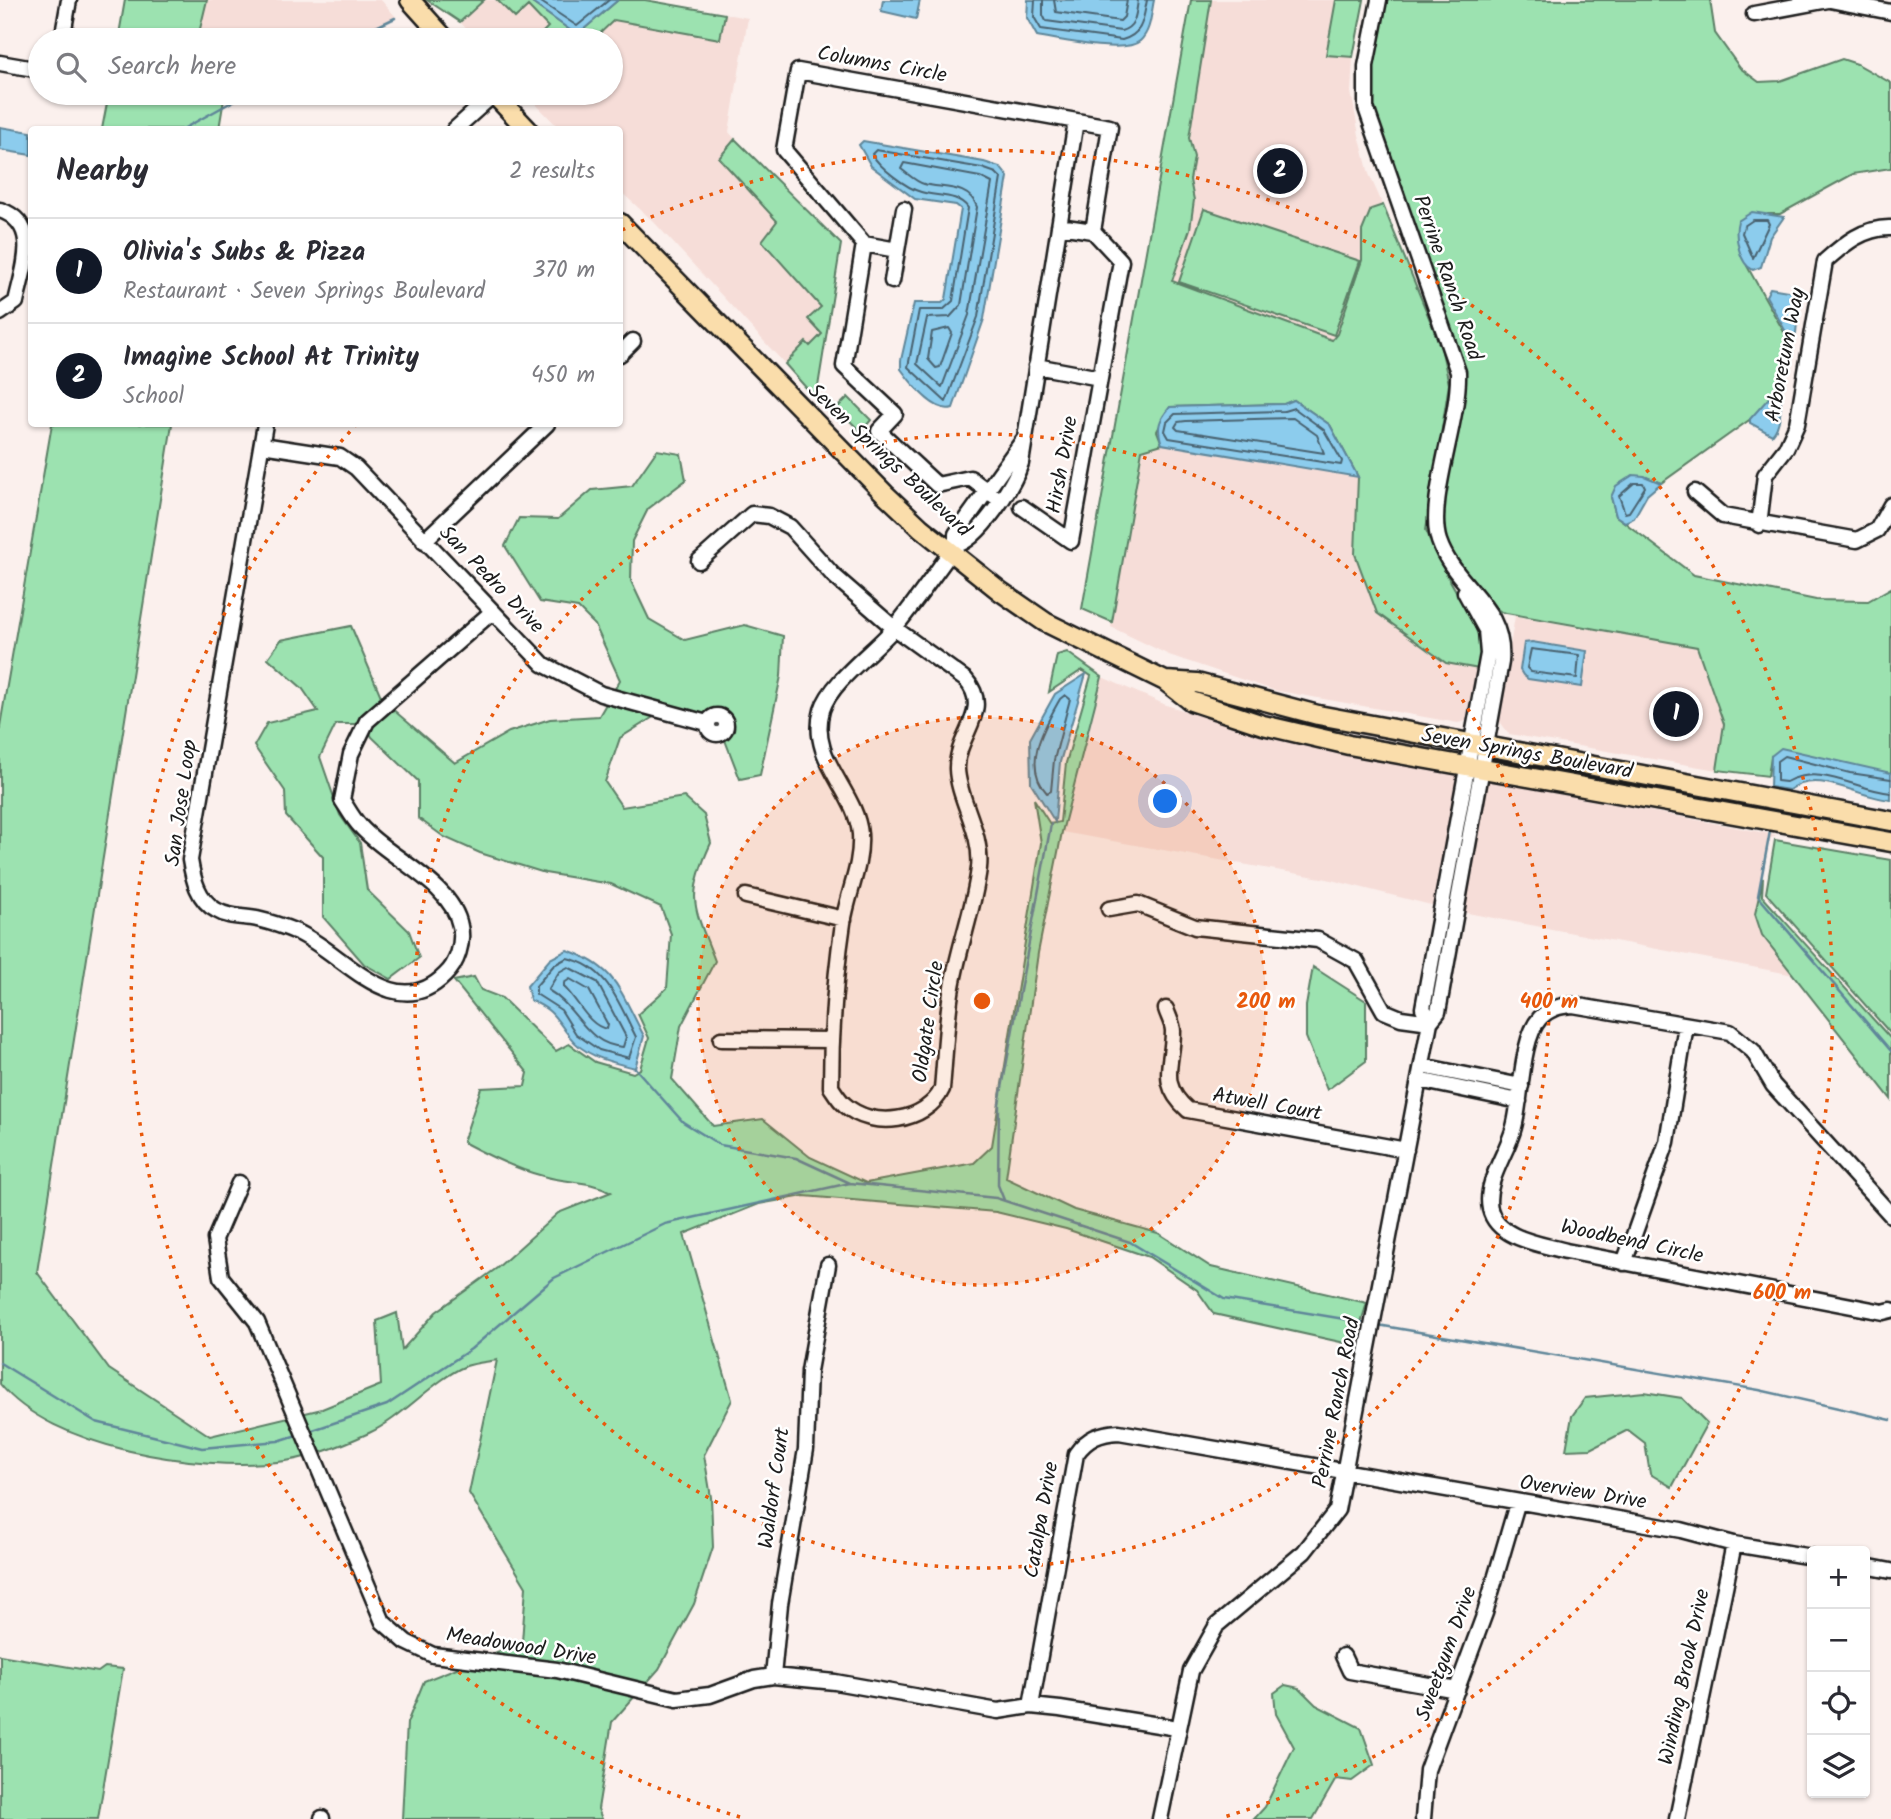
<!DOCTYPE html>
<html lang="en">
<head>
<meta charset="utf-8">
<style>
  body { margin:0; font-family:Kalam,sans-serif; background:#f2f2f3; color:#2b2b33 }
  .controls { position:absolute; right:21px; bottom:21px; display:grid; overflow:hidden; border-radius:7px; box-shadow:0 2px 5px #0004 }
  .controls button { width:63px; height:63px; display:grid; place-items:center; padding:0; border:0; border-bottom:2px solid #e1e1e2; background:#fff; color:#2b2b33; font:35px sans-serif }
  .you { position:absolute; left:1166px; top:802px; width:24px; height:24px; margin:-18px; border:5px solid #fff; border-radius:50%; background:#1a73e8; box-shadow:0 0 0 10px #1a73e833 }
  .badge { display:grid; place-items:center; width:46px; height:46px; border-radius:50%; background:#111827; color:#fff; font-size:23px; font-weight:700 }
  .pin { position:absolute; translate:-50% -50%; border:4px solid #fff; box-shadow:0 2px 7px #0006 }
  .list { margin:0; padding:0; list-style:none }
  h2 { display:flex; justify-content:space-between; align-items:center; height:91px; margin:0; padding:0 28px; font-size:30px }
  h2 small { font-size:23px; font-weight:400; color:#7c7c81 }
  .list li { display:grid; grid-template-columns:46px 1fr auto; gap:21px; align-items:center; box-sizing:border-box; height:105px; padding:0 28px; border-top:2px solid #e1e1e2 }
  .list b { display:block; font-size:26px; white-space:nowrap }
  .list p { margin:0; font-size:23px; white-space:nowrap; color:#7c7c81 }
  .list em { font-size:23px; font-style:normal; color:#7c7c81 }
  .icon { flex:none; width:38px; height:38px; fill:none; stroke:currentColor; stroke-width:2; stroke-linecap:round; stroke-linejoin:round }
  .map { position:relative; flex:none; width:1891px; height:1819px; overflow:hidden }
  .search { position:absolute; background:#fff; box-shadow:0 2px 5px #0004; left:28px; top:28px; width:595px; height:77px; display:flex; align-items:center; gap:18px; box-sizing:border-box; padding:0 24px; border-radius:38px; color:#7c7c81; font-size:26px }
  .panel { position:absolute; background:#fff; box-shadow:0 2px 5px #0004; left:28px; top:126px; width:595px; height:301px; border-radius:7px }
  .map>svg:first-child { display:block }
  .built { fill:#f6ddd8 }
  .green { fill:#9ce2b0; stroke:#5c7f66; stroke-width:2 }
  .water { fill:#8ccced; stroke:#5f8699; stroke-width:2 }
  .lines { fill:none; stroke-linecap:round; stroke-linejoin:round }
  .shore { stroke:#496270; stroke-width:2 }
  .stream { stroke:#5f8699; stroke-width:2.5 }
  .minor-casing { stroke:#1c1c1c; stroke-width:19 }
  .major-casing { stroke:#1c1c1c; stroke-width:23 }
  .minor { stroke:#fff; stroke-width:14 }
  .major { stroke:#faddab; stroke-width:18 }
  .ring { fill:none; stroke:#e8590c; stroke-width:3.5; stroke-dasharray:3.5 7 }
  .labels { text-anchor:middle; dominant-baseline:central; stroke-width:5; stroke-linejoin:round; paint-order:stroke }
  .street-label { font-size:21px; fill:#1c1c1c; stroke:#fff }
  .centre { fill:#e8590c; stroke:#fff; stroke-width:3.5 }
  .ring-label { font-size:21px; text-anchor:middle; font-weight:bold; fill:#e8590c; stroke:#fff; stroke-width:5; stroke-linejoin:round; paint-order:stroke }
</style>
</head>
<body>
<div class="map">
<svg width="1891" height="1819" viewBox="0 0 1891 1819">
  <rect width="100%" height="100%" fill="#fbf0ed"/>
  <filter id="ink" filterUnits="userSpaceOnUse"><feTurbulence type="fractalNoise" baseFrequency=".0143" numOctaves="2"/><feDisplacementMap in="SourceGraphic" scale="14" xChannelSelector="R" yChannelSelector="G"/><feConvolveMatrix kernelMatrix="1 2 1 2 8 2 1 2 1" color-interpolation-filters="sRGB"/></filter>
  <g filter="url(#ink)">
    <path class="built" d="M207 0H381L396 17 346 40H210L200 29Z
      M484 0H497L515 18 528 6 548 27 539 36 542 40H477L460 22Z
      M1211 0H1336L1326 55 1353 57 1351 92 1359 135 1369 174 1383 205 1371 210 1362 231V260L1337 334 1332 340 1172 281 1190 229 1194 200 1190 180 1194 157 1189 138Z
      M725 14 748 18 729 132 735 139 720 158 778 221 772 227 805 288 821 307 823 334 810 346 806 342 785 364 653 221 620 191V130L560 129 525 93H611V40H593L614 20 720 39Z
      M1162 444 1358 477 1355 554 1446 663 1476 669 1466 721 1458 723 1273 690 1169 655 1111 627 1142 450Z
      M1515 616 1697 647 1724 724 1717 770 1509 734 1498 719Z
      M1102 677 1166 705 1232 725 1459 775 1435 906 1327 879 1062 832Z
      M1485 780 1787 837 1776 835 1770 839 1755 914 1762 935 1794 975 1462 912Z"/>
    <path class="green" d="M125 0H207L200 29 210 40H118Z
      M427 0H484L460 22Z
      M497 0H528L577 35 618 0H645L725 14 720 39 614 20 593 40H542L538 37 548 27 528 6 515 18Z
      M1191 0H1211L1189 138 1194 157 1190 180 1194 200 1190 229 1172 281 1332 340 1337 334 1362 260V231L1371 209 1383 205 1441 347 1449 384 1426 530 1444 570 1471 617 1482 645 1479 669 1446 663 1377 613 1355 554 1358 477 1330 425 1294 400 1284 404 1170 407 1157 431 1162 444 1142 450 1112 622 1082 609Z
      M1336 0H1364L1353 57 1326 55Z
      M1385 0H1710L1715 33 1740 68 1759 82 1780 81 1842 59 1857 64 1891 83V168L1853 174 1780 214H1768L1747 266 1789 341 1779 388 1752 418 1661 483 1644 476 1611 497 1616 516 1694 575 1816 600 1868 601 1891 588V773L1771 756 1768 776 1717 770 1724 724 1697 647 1501 612 1484 598 1444 539 1442 509 1459 423 1463 372 1373 114C1369 74 1377 39 1385 0Z
      M109 93H225L219 129H102Z
      M735 139 841 244 816 399 785 364 806 342 810 346 822 334 808 319 821 307 762 241 777 221 719 158Z
      M1204 209 1360 261 1334 335 1179 282Z
      M848 397 871 420 861 432 837 408Z
      M52 424H172L37 1272 109 1369 210 1436 322 1409 381 1385 377 1321 397 1313 402 1350 436 1312 497 1268 558 1213 611 1192C589 1180 566 1183 543 1176 515 1169 489 1156 463 1142L481 1088 525 1086 528 1073 454 981 474 977 481 990 502 998 556 1051 569 1044 595 1062 633 1073 640 1069 649 1038 638 1014 667 988 671 934 661 907 611 884 545 873 480 853 444 837 418 818V781L372 737 365 724H336L320 757 340 815 360 843 367 890 409 931 419 958 391 979 364 964 323 917V857L286 816 285 791 254 746 267 723 318 711 302 688 268 658 281 640 351 626 383 701 455 763 509 732 550 719 599 716 620 680 595 625 578 608 540 602 505 546 519 518 558 519 592 490 632 486 657 450 681 454 686 480 648 509 632 541 631 581 649 619 685 640 745 625 783 636 781 676 760 775 740 779 718 722 671 706 620 738 605 782 622 807 684 797 704 815 711 843C685 899 694 906 715 961L681 1026 672 1079 713 1126 763 1119 810 1157 866 1183 974 1163 992 1146 1041 843 1034 799 1050 824 1060 822 1066 763 1091 676 1082 670 1049 692 1057 655 1067 652 1102 677 1062 832 1038 953 1006 1178 1074 1210 1158 1233 1211 1267 1367 1303 1354 1345 1214 1314 1197 1290 1149 1257 1066 1229 996 1212 804 1196 759 1204 684 1234 732 1400 704 1455 711 1497 713 1547 694 1604 659 1669 612 1722 598 1809 602 1819H402L407 1723 424 1681 522 1642 526 1587 469 1493 497 1360C487 1362 476 1363 466 1366 434 1379 402 1418 369 1433 343 1445 308 1459 278 1462 199 1471 52 1449 0 1384V726Z
      M1775 840 1891 860V1034L1766 893Z
      M1763 878 1762 896 1891 1039V1099L1762 935 1755 914Z
      M1313 967 1366 1001V1061L1327 1090 1306 1037V1006Z
      M1644 1392 1682 1398 1707 1423 1672 1487 1650 1474 1645 1443 1628 1430 1591 1449 1566 1450 1572 1416 1585 1398Z
      M0 1655 98 1672 105 1667 123 1669 98 1819H0Z
      M1285 1685 1299 1688 1316 1705 1361 1728 1374 1765 1352 1781 1336 1779 1313 1819H1254L1265 1807 1294 1747 1276 1714 1274 1693Z"/>
    <path class="water" d="M528 0H618L577 35Z
      M883 0H920L916 19 881 11Z
      M1028 0H1154C1151 14 1151 31 1140 41 1124 55 1058 39 1037 36L1027 18Z
      M0 127 31 132V155L0 150Z
      M863 141 984 162 1000 167 1008 177 984 319 953 408C935 414 911 383 901 369V360L914 303H942L946 299 961 209 956 205 915 199 871 166 859 145Z
      M1752 212 1784 217 1770 237 1761 267 1753 270C1739 264 1734 235 1738 221Z
      M1770 288 1800 293 1796 333 1791 341 1766 296Z
      M1775 391 1781 394C1781 406 1781 426 1772 435L1750 423V419Z
      M1294 400 1330 425 1358 477 1162 444C1156 427 1159 420 1170 407L1284 404Z
      M1633 475 1644 476 1661 483 1647 495 1634 518 1625 522 1616 516 1611 497 1616 486Z
      M1532 642 1587 651 1582 687 1528 679 1523 675 1520 670 1524 643Z
      M1086 674 1060 762 1055 822 1031 783 1030 739 1055 694Z
      M1781 748 1891 773V800C1858 798 1819 768 1789 790L1770 787 1771 756Z
      M567 950C618 968 620 992 644 1036L635 1068C612 1062 585 1057 570 1037 554 1017 555 1011 530 1000L527 986 550 959Z"/>
    <g class="lines">
      <path class="shore" d="M538 0 577 26 609 0
        M1035 0 1034 17 1041 29 1122 40C1143 34 1143 20 1147 0
        M1043 0V15L1046 21 1121 31C1136 27 1136 14 1138 0
        M1054 0 1056 12 1120 21 1124 17 1127 0
        M876 150 982 168 996 173 1001 178 978 317 946 402 908 367 919 310H943L953 301 968 208C958 193 936 197 921 192 906 188 879 167 872 154Z
        M904 163 980 177 992 183 969 315 942 387 917 364 927 318 950 317 961 305 977 207C969 184 943 189 924 184 916 182 908 174 901 169Z
        M1753 220H1767L1769 224 1753 258 1742 233 1744 226Z
        M949 328 952 333 940 367 936 368 928 359 932 332Z
        M1294 408 1324 430 1342 461 1341 465 1169 438 1165 431 1167 422 1175 414 1284 411Z
        M1293 418 1317 435 1324 453 1178 430 1175 427 1178 422 1186 421Z
        M1634 483H1643L1645 487 1629 512 1625 513 1619 496Z
        M1531 649 1579 655 1577 678 1531 672 1527 668Z
        M1065 695 1070 699 1054 760 1051 791 1047 793C1021 765 1045 726 1060 699Z
        M1891 779 1850 773 1784 756 1777 761V781L1786 782C1820 763 1856 790 1891 793
        M567 958C608 967 618 1002 636 1037L629 1058 599 1050 576 1034 561 1010 536 994V986L554 965Z
        M568 967 597 982 626 1037 623 1047C585 1045 577 1006 548 990L559 972Z
        M570 979 589 990 608 1025 607 1029C588 1026 578 1000 564 987V983Z"/>
      <path class="stream" d="M349 40 395 18
        M181 130 248 93
        M1771 826 1758 896 1891 1051
        M635 1068 683 1122 720 1145 796 1158 850 1183
        M1004 1200 998 1185 999 1104 1051 824
        M1378 1325 1759 1390 1891 1420
        M0 1363 96 1422 202 1448 278 1441 297 1435
        M307 1432 387 1405 471 1349 554 1278 665 1224 850 1183 996 1198 1130 1242 1224 1299 1368 1323"/>
      <g class="minor-casing">
        <path id="minor" d="M1830 0 1891 12
          M1754 14 1828 0
          M62 40 69 0
          M0 63 40 70
          M454 130 494 94
          M0 210C42 224 23 269 16 302L0 313
          M864 244 897 250
          M892 281 904 209
          M620 354 633 341
          M1036 366 1100 378
          M265 424 190 860C193 879 198 900 216 910 229 918 242 916 257 919 270 922 285 927 297 932 343 952 394 1026 445 975 457 964 464 943 460 926 452 883 388 858 360 826 353 819 348 809 342 800L351 754 367 721 492 612
          M262 445 340 457 356 468 543 664 601 694 707 723
          M1695 492 1723 516 1857 540 1877 530 1891 505
          M1001 501 970 478 937 485 879 431 895 414 844 366 864 244 784 150 798 71 1110 127 1093 231 1059 226
          M1022 507 1071 541 1121 261 1093 231
          M1759 525 1765 475 1786 448 1797 424 1825 261C1844 244 1864 227 1891 228
          M424 541 547 424
          M956 545C979 540 1014 485 1021 463L1076 121
          M699 561 752 514 769 516 790 527 833 575 894 628 966 680C993 711 956 734 957 769 958 799 983 833 979 868 974 910 957 951 951 993 946 1025 945 1057 942 1089 927 1122 872 1130 845 1105 839 1100 835 1093 831 1087 831 1032 835 977 843 923 848 892 862 866 860 834 856 790 808 759 822 710 831 681 876 650 896 626 917 600 936 572 956 545V534L1024 439
          M708 725a9 9 0 1 1 18 0a9 9 0 1 1-18 0Z
          M746 896 844 919
          M1109 909 1138 904 1195 927 1318 940 1356 961 1384 1011 1401 1018 1430 1022
          M1166 1009C1168 1016 1173 1024 1173 1031 1173 1065 1157 1083 1188 1110L1406 1150
          M1430 1022 1423 1008 1488 654 1486 630 1465 592
          M721 1039 831 1040
          M1422 1066 1521 1086
          M1419 1080 1519 1101
          M239 1183 215 1239 221 1277 257 1322 383 1622 406 1642 433 1655 557 1670 677 1699 710 1695 754 1679 773 1676 835 1682 998 1711 1031 1706 1060 1709 1177 1728
          M1891 1215 1773 1085 1753 1051 1730 1032 1573 1005C1559 1006 1550 1008 1540 1018 1520 1040 1522 1099 1514 1127 1508 1152 1484 1182 1490 1209 1497 1239 1541 1244 1566 1251L1883 1312 1891 1310
          M1624 1263 1667 1142 1686 1025
          M1865 1566 1891 1571
          M1343 1656 1350 1671 1457 1690
          M773 1676 780 1604 806 1449 809 1371 828 1265
          M1031 1706 1076 1454C1087 1438 1100 1433 1119 1432L1681 1530 1734 1544 1812 1557
          M322 1818V1819
          M1160 1819 1191 1671 1217 1625 1304 1552 1337 1510 1430 1022 1438 1012 1501 662C1506 605 1455 588 1439 541 1426 502 1460 420 1458 372L1366 108V66L1379 0
          M1423 1819 1427 1770 1485 1613 1517 1504
          M1677 1819 1734 1544"/>
      </g>
      <g class="major-casing">
        <path id="major" d="M410 0 446 40
          M493 93 528 130
          M620 223 885 494 921 528 1000 591 1045 622 1165 681 1191 701 1263 725 1349 745 1891 842
          M1165 681 1197 683 1318 715 1891 821"/>
      </g>
      <use href="#minor" class="minor"/>
      <use href="#major" class="major"/>
    </g>
  </g>
  <circle cx="982" cy="1001" r="284" fill="#e8590c" fill-opacity=".12"/>
  <g class="ring">
    <circle cx="982" cy="1001" r="284"/>
    <circle cx="982" cy="1001" r="567"/>
    <path d="M740 1817A851 851 0 0 1 355 426M622 230A851 851 0 1 1 1224 1817"/>
  </g>
  <g class="labels">
    <g class="street-label">
      <text transform="translate(882 65) rotate(10)">Columns Circle</text>
      <text transform="translate(1447 278) rotate(71)">Perrine Ranch Road</text>
      <text transform="translate(1786 355) rotate(-79)">Arboretum Way</text>
      <text transform="translate(889 461) rotate(43)">Seven Springs Boulevard</text>
      <text transform="translate(1063 465) rotate(-80)">Hirsh Drive</text>
      <text transform="translate(491 580) rotate(46)">San Pedro Drive</text>
      <text transform="translate(1527 754) rotate(10)">Seven Springs Boulevard</text>
      <text transform="translate(182 803) rotate(-82)">San Jose Loop</text>
      <text transform="translate(929 1022) rotate(-82)">Oldgate Circle</text>
      <text transform="translate(1267 1105) rotate(10)">Atwell Court</text>
      <text transform="translate(1632 1242) rotate(12)">Woodbend Circle</text>
      <text transform="translate(1337 1403) rotate(-79)">Perrine Ranch Road</text>
      <text transform="translate(775 1488) rotate(-82)">Waldorf Court</text>
      <text transform="translate(1583 1493) rotate(9)">Overview Drive</text>
      <text transform="translate(1042 1520) rotate(-80)">Catalpa Drive</text>
      <text transform="translate(521 1647) rotate(9)">Meadowood Drive</text>
      <text transform="translate(1447 1654) rotate(-70)">Sweetgum Drive</text>
      <text transform="translate(1685 1677) rotate(-78)">Winding Brook Drive</text>
    </g>
  </g>
  <circle cx="982" cy="1001" r="10" class="centre"/>
  <g class="ring-label">
    <text x="1266" y="1008">200 m</text>
    <text x="1549" y="1008">400 m</text>
    <text x="1782" y="1299">600 m</text>
  </g>
</svg>
<div class="controls">
<button>+</button>
<button>−</button>
<button><svg class="icon" aria-label="locate" viewBox="0 0 24 24"><circle cx="12" cy="12" r="6"/><path d="M12 2v4M12 18v4M2 12h4M18 12h4"/></svg></button>
<button><svg class="icon" aria-label="layers" viewBox="0 0 24 24"><path d="M12 4l9 5-9 5-9-5zM3 14l9 5 9-5"/></svg></button>
</div>
<div class="you"></div>
<div class="pin badge" style="left:1676px;top:714px">1</div>
<div class="pin badge" style="left:1280px;top:171px">2</div>
<div class="search"><svg class="icon" aria-label="search" viewBox="0 0 24 24"><circle cx="10" cy="10" r="6"/><path d="M15 15l6 6"/></svg>Search here</div>
<section class="panel">
<h2>Nearby<small>2 results</small></h2>
<ul class="list">
<li><span class="badge">1</span><div><b>Olivia's Subs &amp; Pizza</b><p>Restaurant · Seven Springs Boulevard</p></div><em>370 m</em></li>
<li><span class="badge">2</span><div><b>Imagine School At Trinity</b><p>School</p></div><em>450 m</em></li>
</ul>
</section>
</div>
</body>
</html>
